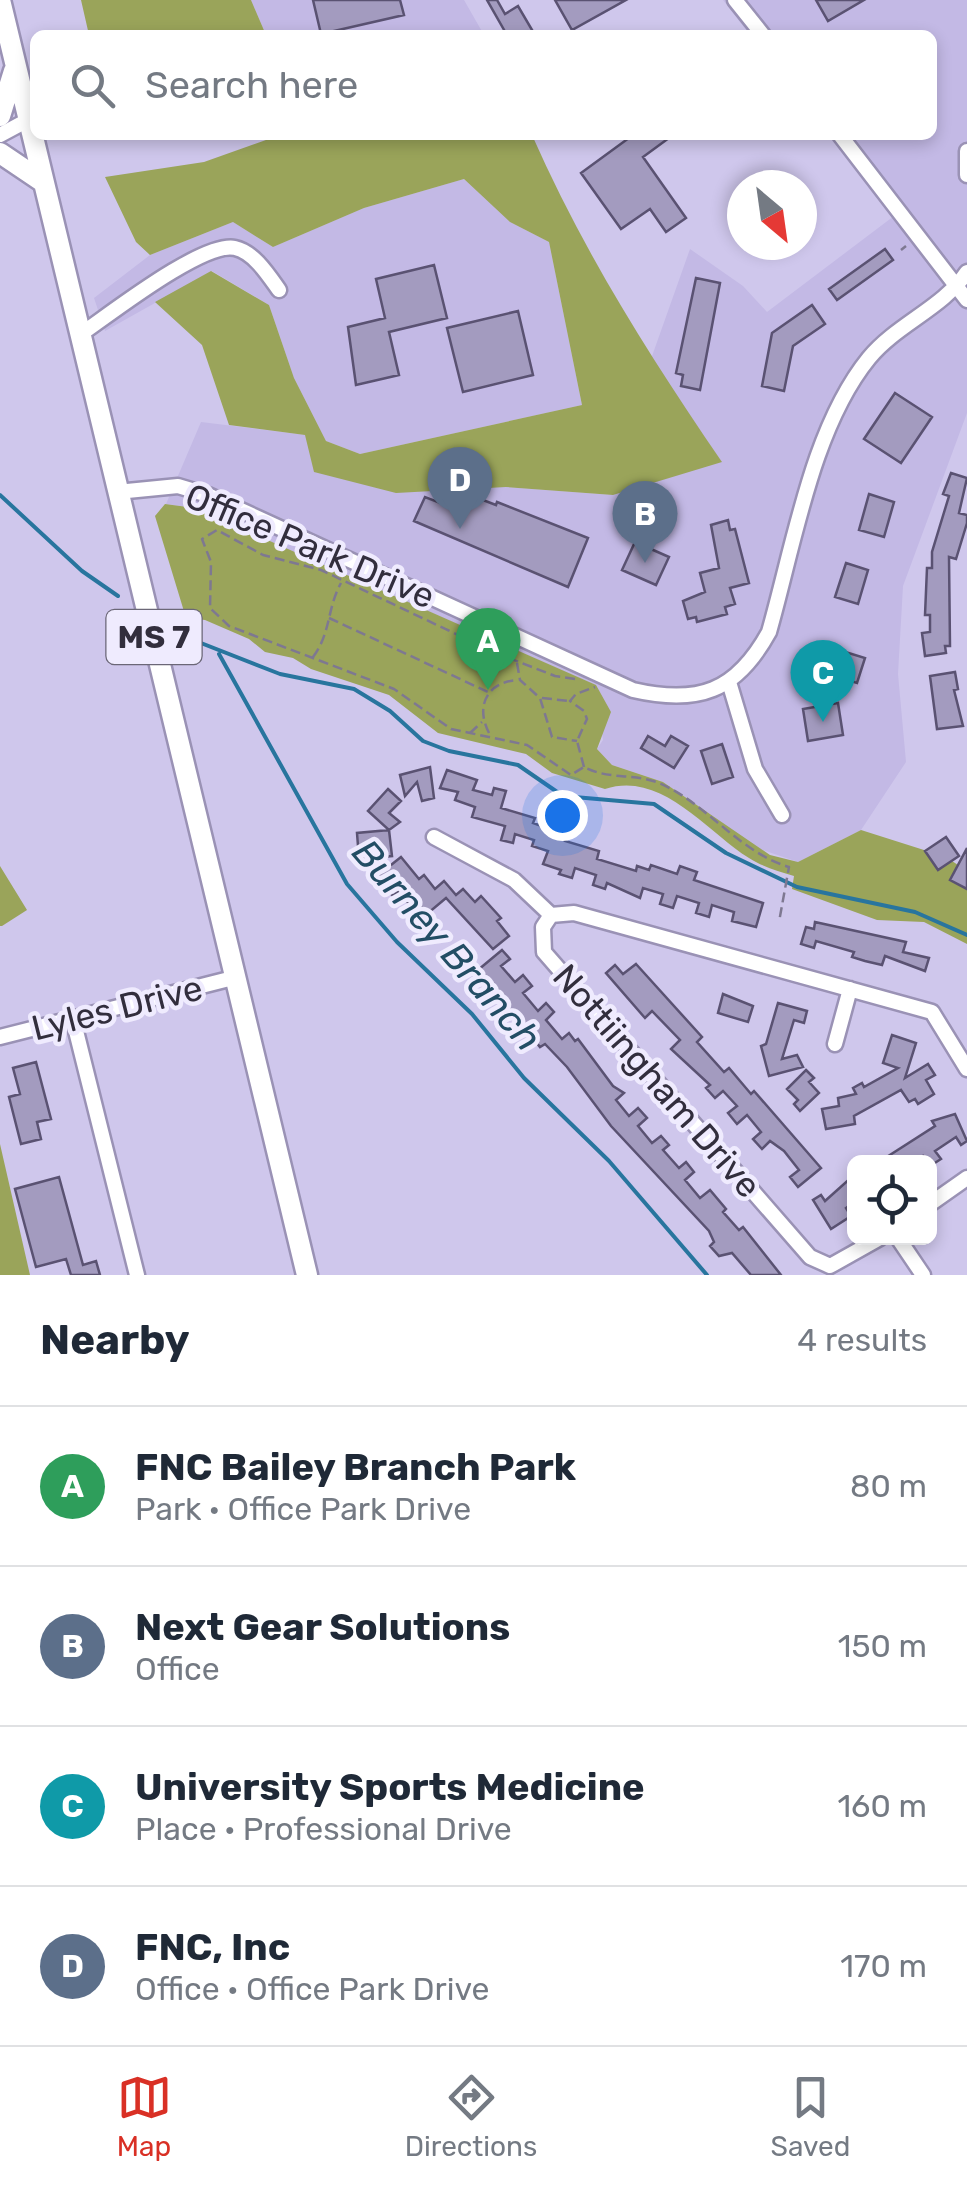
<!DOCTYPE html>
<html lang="en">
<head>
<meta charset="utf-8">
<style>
  body { margin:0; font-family:Rubik,sans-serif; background:#f6f6f7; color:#1f2937 }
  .controls { position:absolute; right:30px; bottom:30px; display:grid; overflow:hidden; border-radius:15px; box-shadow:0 5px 15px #0003 }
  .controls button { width:90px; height:90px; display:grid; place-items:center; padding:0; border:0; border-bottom:2px solid #e0e1e3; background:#fff; color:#1f2937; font:50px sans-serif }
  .compass { position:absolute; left:727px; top:170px; width:90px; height:90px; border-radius:50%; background:#fff; box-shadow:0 5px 15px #0003; rotate:151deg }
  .you { position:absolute; left:562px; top:815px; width:35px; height:35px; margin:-25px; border:8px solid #fff; border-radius:50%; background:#1a73e8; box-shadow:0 0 0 15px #1a73e833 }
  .badge { display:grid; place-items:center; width:65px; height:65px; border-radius:50%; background:#d93025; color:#fff; font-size:32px; font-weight:700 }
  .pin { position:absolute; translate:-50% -82px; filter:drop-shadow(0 2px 5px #0008) }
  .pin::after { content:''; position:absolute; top:52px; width:35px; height:30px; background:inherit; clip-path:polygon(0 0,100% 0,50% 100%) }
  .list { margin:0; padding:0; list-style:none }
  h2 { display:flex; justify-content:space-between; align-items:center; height:130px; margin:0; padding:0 40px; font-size:42px }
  h2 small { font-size:32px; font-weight:400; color:#747a83 }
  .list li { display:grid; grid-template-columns:65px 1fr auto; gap:30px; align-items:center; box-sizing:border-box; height:160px; padding:0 40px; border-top:2px solid #e0e1e3 }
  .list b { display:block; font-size:38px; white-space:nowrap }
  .list p { margin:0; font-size:32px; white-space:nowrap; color:#747a83 }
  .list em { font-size:32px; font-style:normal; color:#747a83 }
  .icon { flex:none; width:55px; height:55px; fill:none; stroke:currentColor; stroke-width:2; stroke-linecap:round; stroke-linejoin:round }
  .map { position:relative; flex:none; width:967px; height:1275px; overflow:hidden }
  .search { position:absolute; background:#fff; box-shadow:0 5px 15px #0003; left:30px; right:30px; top:30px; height:110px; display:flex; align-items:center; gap:25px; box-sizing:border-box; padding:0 35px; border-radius:15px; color:#747a83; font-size:38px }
  .sheet { height:770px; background:#fff }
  nav { display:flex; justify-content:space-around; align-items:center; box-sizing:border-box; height:140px; border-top:2px solid #e0e1e3; background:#fff; font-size:28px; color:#747a83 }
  nav a { display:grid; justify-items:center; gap:5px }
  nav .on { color:#d93025 }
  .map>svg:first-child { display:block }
  .built { fill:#c3b9e5 }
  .green { fill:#9aa45a }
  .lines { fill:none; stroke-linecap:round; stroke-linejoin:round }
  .stream { stroke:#28759e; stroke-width:4 }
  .building { fill:#a39bbf; stroke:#5a5272; stroke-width:2.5 }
  .minor-casing { stroke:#9a92b5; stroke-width:19 }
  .highway-casing { stroke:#9a92b5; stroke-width:25 }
  .path { stroke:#7e7891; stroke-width:2.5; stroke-dasharray:10 5; stroke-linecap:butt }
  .minor { stroke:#fff; stroke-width:14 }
  .highway { stroke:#fff; stroke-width:20 }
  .labels { text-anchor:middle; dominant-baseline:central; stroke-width:9; stroke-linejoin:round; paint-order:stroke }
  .shield { fill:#efebfe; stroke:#6b6777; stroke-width:2.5 }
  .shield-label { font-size:32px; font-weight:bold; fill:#322e3d }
  .street-label { font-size:35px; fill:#322e3d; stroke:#efebfe }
  .water-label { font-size:38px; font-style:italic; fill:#234e65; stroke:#efebfe }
</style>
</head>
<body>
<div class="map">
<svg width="967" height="1275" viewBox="0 0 967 1275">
  <rect width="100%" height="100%" fill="#cfc7ec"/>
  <path class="built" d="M251 0H464L484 35H266Z
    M723 0H967V413L903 586 898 674 906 762 861 830 798 862 751 846 663 782 612 765 597 749 603 740 595 685 195 508 166 504 201 422 306 435 315 472 506 487 613 495 721 461 651 359 690 249 743 286 767 312 894 216 830 135H932V35H750Z
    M464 179 510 222 549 242 582 405 360 454 326 441 294 378 269 305 212 271 105 331 94 298 150 255 233 222 273 247 364 208Z"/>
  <path class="green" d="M81 0H251L266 35H89Z
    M280 135H532C583 251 650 357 722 462L613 495 506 487 396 493 314 472 305 435 229 425 202 345 155 302 211 271 269 305 294 378 326 441 360 454 582 405 549 242 510 222 464 179 364 208 273 247 233 222 150 255 136 242 105 177 204 162Z
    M165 504 195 508 596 685 611 712 597 749 612 765 663 782 770 855 798 862 861 830 946 857 967 871V944L924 922 877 920 792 889 794 876C778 871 763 867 749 858 706 831 661 770 605 789L552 773 526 754 438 733 389 695 311 669 293 658 265 652 249 639 205 620 186 618 155 516Z
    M0 866 27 910 2 926H0Z
    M0 1144 30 1275H0Z"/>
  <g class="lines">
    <path class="stream" d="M0 495 82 571 118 596
      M178 634 280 674 354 689 390 711 423 741 449 751 518 765 563 796 654 804 726 853 797 887 915 912 967 935
      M219 654 347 884 397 942 472 1014 524 1078 609 1161 707 1275"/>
  </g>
  <path class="building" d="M313 0H400L404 15 321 34Z
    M487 0H497L505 14 518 6 535 35H507Z
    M555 0H626L572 30Z
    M816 0H864L828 21Z
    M633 135H673L643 157 686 218 666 232 650 209 621 229 581 173Z
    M885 249 893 260 837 300 829 289Z
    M434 265 447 318 389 332 399 375 356 385 348 327 385 318 376 279Z
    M696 278 720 283 700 390 681 386 683 375 676 373Z
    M812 305 825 324 793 346 784 391 762 386 772 333Z
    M518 311 533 375 463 392 447 328Z
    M895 393 932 417 901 463 864 439Z
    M951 473 967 478 959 513 967 515V523L956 559 949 557 950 646H945L946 653 925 656 922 633 930 632V615H925L927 568H932V552L949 496 943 494Z
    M869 494 894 502 884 537 859 530Z
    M453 495 467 501 470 495 496 505 497 502 588 538 568 587 414 521 425 497 448 506Z
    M728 520 730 530 735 529 749 583 730 588 735 604 725 607 727 614 697 622 696 617 688 619 683 601 705 592 700 573 719 568 711 525Z
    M635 542 669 557 656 585 622 570Z
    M846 563 868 570 858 604 835 597Z
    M826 646 865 658 857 683 818 671Z
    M955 672 958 689 954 690 963 726 937 729 930 676Z
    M838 703 843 735 808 741 803 709Z
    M648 736 665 746 671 736 688 746 674 768 641 748Z
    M722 744 733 777 712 784 701 751Z
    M430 767 434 798 422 801 417 782 405 796 400 775Z
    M447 770 477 780 473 790 492 795 494 788 506 791 501 808 535 818 533 823 567 835 565 841 599 851 597 859 636 871 637 866 649 870 651 865 677 874 680 866 697 872 694 880 763 903 756 927 732 921 734 912 712 905 709 917 696 913 699 903 677 896 673 908 660 904 663 894 643 888 640 898 607 883 605 889 593 885 596 875 575 868 572 878 559 874 561 870 543 864 548 851 532 846 534 840 515 834 513 843 501 840 505 826 472 817 475 807 455 800 458 792 440 788Z
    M388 789 401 801 389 813 400 822 389 830 392 856 359 859 357 833 389 830 368 811Z
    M946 837 959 856 938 870 925 851Z
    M967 848V889L950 880Z
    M401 857 419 879 424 875 435 889 444 881 456 895 463 889 475 902 481 896 501 918 497 921 509 936 493 949 446 898 427 914 418 903 412 908 399 891 393 896 376 877Z
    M815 922 906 942 903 952 929 958 925 971 885 956 882 965 865 961 852 957 854 952 816 941 814 948 801 944 806 927 814 929Z
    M502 950 510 959 501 966 515 982 523 975 532 986 523 993 538 1011 546 1003 554 1012 546 1020 562 1039 569 1033 575 1041 578 1039 613 1086 624 1093 616 1100 629 1116 638 1108 647 1118 638 1126 652 1143 661 1136 669 1145 663 1150 679 1168 686 1162 694 1172 685 1180 700 1198 710 1190 726 1209 723 1212 739 1230 743 1227 781 1275H751L732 1253 719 1256 710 1246 714 1242 709 1231 611 1126 567 1067 545 1044 540 1047 478 970Z
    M636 964 702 1037 697 1042 724 1072 729 1068 751 1094 754 1091 821 1168 798 1187 790 1177 799 1170 784 1151 770 1141 762 1149 753 1139 761 1132 747 1115 737 1124 728 1113 737 1106 723 1091 715 1098 706 1088 710 1085 671 1049 680 1040 652 1011 645 1018 606 973 615 965 623 974Z
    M723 994 753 1006 748 1022 718 1013Z
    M778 1003 807 1011 804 1023 794 1020 782 1059 797 1055 803 1067 769 1076 761 1046 766 1044Z
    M892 1035 916 1043 905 1078 928 1064 935 1075 926 1080 934 1094 918 1104 915 1099 909 1102 901 1090 854 1116 855 1124 826 1129 822 1109 839 1106 838 1098 856 1094 853 1088 862 1083 864 1087 898 1068 883 1063Z
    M36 1062 51 1119 37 1122 41 1139 21 1144 9 1097 20 1094 13 1068Z
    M806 1070 814 1078 809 1082 819 1093 800 1111 794 1104 798 1100 787 1089Z
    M955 1114 967 1141 961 1145 956 1137 935 1151 941 1159 930 1166 923 1156 913 1162H879L935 1126 932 1121Z
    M854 1175V1202L846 1208 851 1216 831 1229 813 1200 821 1195 825 1201Z
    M59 1177 83 1265 96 1261 100 1275H71L66 1259 36 1267 15 1189Z"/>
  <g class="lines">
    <g class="minor-casing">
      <path id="minor" d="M735 0 763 35
        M0 135 28 120
        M840 135 967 300
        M967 151V175
        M81 334C109 315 203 241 235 248 254 252 269 276 279 290
        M117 492 178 486 208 495 633 690C698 705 736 692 769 632 794 545 812 428 869 358 897 324 943 308 967 272
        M729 682 755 769 782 815
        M434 837 514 880 551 915
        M73 1019 137 1275
        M0 1037 233 978
        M835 1044 850 989
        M930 1204 967 1178
        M880 1238 830 1266 810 1257 544 952 543 927 551 915 574 913 932 1012 967 1069
        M898 1238 923 1275"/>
    </g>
    <g class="highway-casing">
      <path id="highway" d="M0 0 307 1275
        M0 116 14 71
        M0 153 43 182"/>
    </g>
    <path class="path" d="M901 250 906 246
      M329 618 488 692
      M313 657C331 633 327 608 341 583
      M517 663 520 680 540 698 552 737 577 741
      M575 679 555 676 496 653 321 570 263 555 217 530 202 539 211 562 210 608 229 626 394 689 451 729 527 745 571 775 584 767C608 780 634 773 659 783 708 804 737 851 789 867L779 922
      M542 698 569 701
      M470 733 482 722
      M489 733C475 706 487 682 518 680
      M584 767 577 741 587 719 584 711 570 701 576 694 595 687"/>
    <use href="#minor" class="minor"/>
    <use href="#highway" class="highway"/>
  </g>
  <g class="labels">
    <rect class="shield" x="106.5" y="610" width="95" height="54" rx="8"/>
    <g class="shield-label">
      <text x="154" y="637">MS 7</text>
    </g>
    <g class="street-label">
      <text transform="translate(310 546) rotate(23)">Office Park Drive</text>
      <text transform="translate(117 1008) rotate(-14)">Lyles Drive</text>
      <text transform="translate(657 1081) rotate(49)">Nottiingham Drive</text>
    </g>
    <g class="water-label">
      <text transform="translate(447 945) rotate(49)">Burney Branch</text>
    </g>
  </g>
</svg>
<div class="controls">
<button><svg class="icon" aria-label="locate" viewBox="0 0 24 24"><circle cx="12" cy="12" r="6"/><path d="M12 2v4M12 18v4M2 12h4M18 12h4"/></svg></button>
</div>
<svg class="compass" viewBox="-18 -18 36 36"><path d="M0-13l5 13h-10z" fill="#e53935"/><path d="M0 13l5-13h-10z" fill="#747a83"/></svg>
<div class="you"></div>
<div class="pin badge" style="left:488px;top:690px;background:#2e9e5b">A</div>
<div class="pin badge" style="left:645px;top:563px;background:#5c6f8a">B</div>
<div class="pin badge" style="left:823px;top:722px;background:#0f9aa8">C</div>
<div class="pin badge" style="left:460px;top:529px;background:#5c6f8a">D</div>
<div class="search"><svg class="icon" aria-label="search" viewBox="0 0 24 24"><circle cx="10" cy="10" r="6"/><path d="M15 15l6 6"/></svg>Search here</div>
</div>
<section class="sheet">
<h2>Nearby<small>4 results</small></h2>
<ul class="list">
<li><span class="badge" style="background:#2e9e5b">A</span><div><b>FNC Bailey Branch Park</b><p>Park · Office Park Drive</p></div><em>80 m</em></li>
<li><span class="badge" style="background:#5c6f8a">B</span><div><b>Next Gear Solutions</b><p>Office</p></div><em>150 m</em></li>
<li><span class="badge" style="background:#0f9aa8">C</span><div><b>University Sports Medicine</b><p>Place · Professional Drive</p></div><em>160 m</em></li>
<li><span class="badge" style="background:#5c6f8a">D</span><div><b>FNC, Inc</b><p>Office · Office Park Drive</p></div><em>170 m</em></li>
</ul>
</section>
<nav>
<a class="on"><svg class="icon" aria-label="map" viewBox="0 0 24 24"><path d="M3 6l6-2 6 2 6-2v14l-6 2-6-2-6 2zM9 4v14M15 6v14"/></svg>Map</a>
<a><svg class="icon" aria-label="directions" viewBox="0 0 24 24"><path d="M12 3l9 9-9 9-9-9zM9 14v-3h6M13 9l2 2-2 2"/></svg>Directions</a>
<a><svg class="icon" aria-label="saved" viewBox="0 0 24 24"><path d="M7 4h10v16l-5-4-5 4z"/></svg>Saved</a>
</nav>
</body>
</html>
